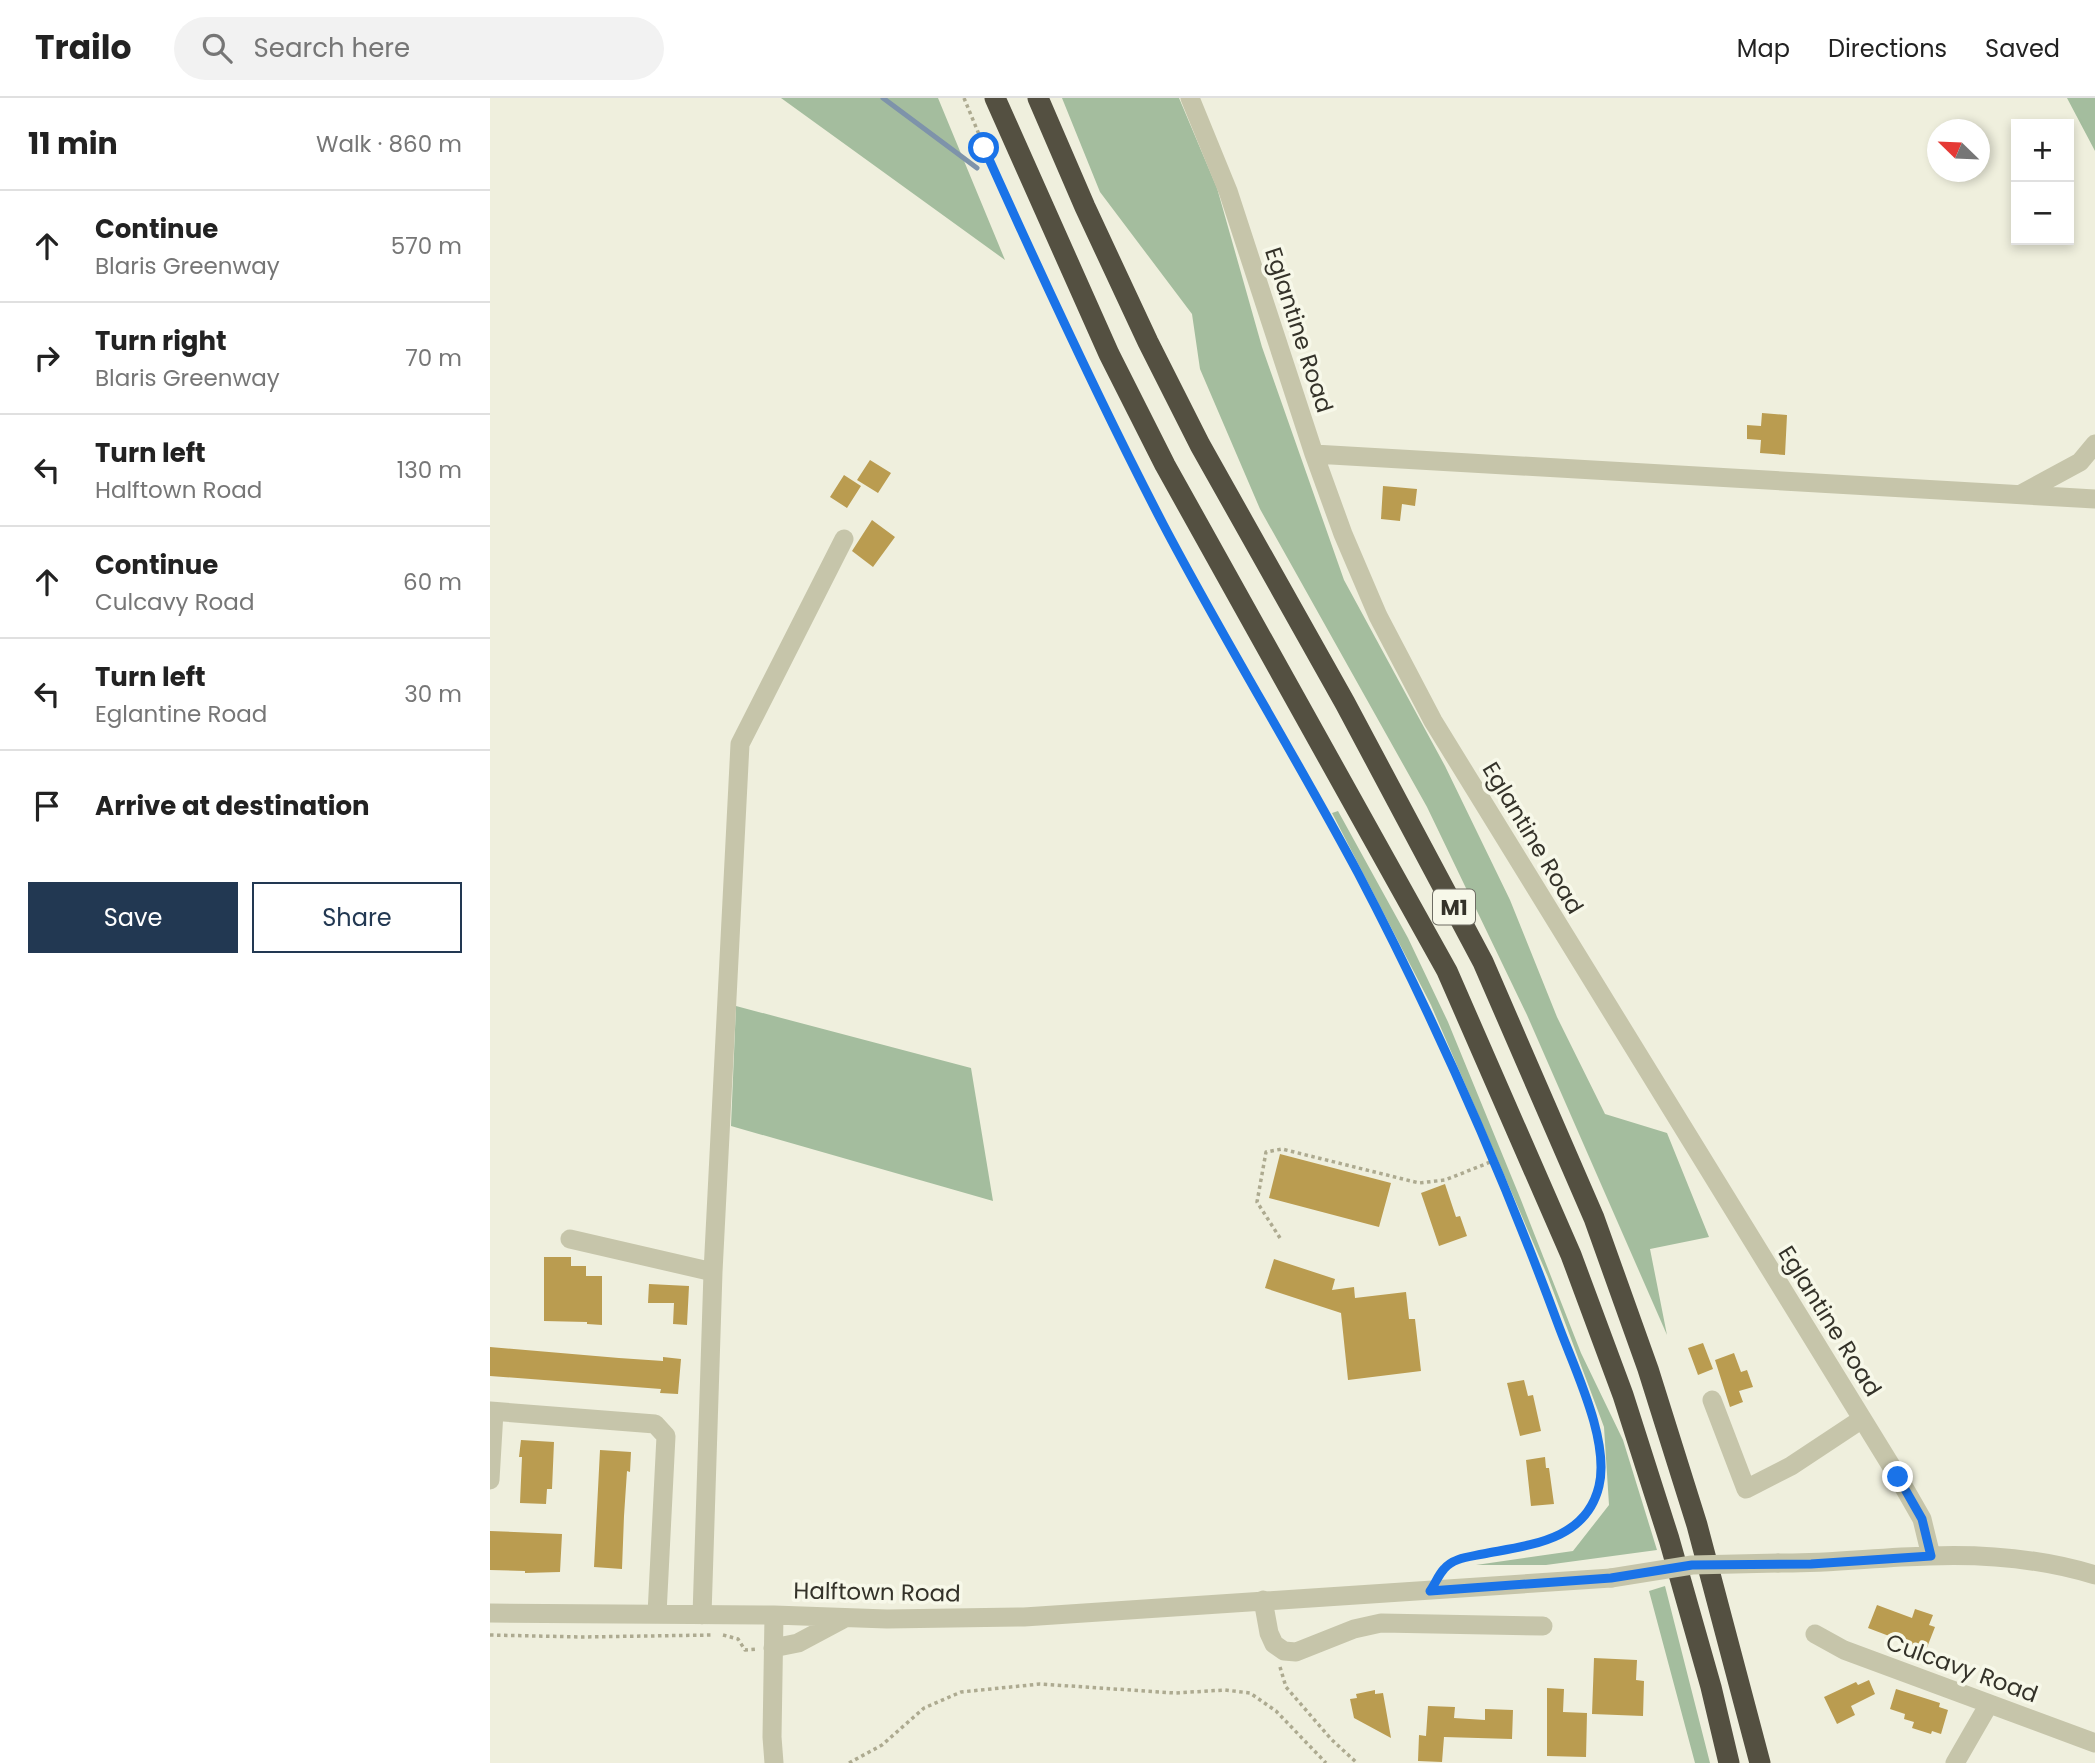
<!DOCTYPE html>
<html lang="en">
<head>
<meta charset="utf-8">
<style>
  body { margin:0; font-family:Poppins,sans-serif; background:#f2f2f2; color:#222 }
  .controls { position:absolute; right:21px; top:21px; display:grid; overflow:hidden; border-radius:0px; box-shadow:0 4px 10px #0003 }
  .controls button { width:63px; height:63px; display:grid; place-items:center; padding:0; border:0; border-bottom:2px solid #e0e0e0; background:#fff; color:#222; font:35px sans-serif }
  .compass { position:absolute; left:1437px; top:21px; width:63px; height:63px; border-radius:50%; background:#fff; box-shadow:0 4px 10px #0003; rotate:293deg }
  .stop { position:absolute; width:21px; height:21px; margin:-16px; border:5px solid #1a73e8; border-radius:50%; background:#fff }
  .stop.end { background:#1a73e8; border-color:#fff; box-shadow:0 2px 7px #0008 }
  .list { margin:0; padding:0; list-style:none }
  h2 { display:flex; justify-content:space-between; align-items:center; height:91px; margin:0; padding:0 28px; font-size:30px }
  h2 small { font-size:23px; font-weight:400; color:#767676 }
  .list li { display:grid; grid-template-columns:46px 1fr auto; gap:21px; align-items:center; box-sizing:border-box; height:112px; padding:0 28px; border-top:2px solid #e0e0e0 }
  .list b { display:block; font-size:26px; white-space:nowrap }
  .list p { margin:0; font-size:23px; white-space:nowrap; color:#767676 }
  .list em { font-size:23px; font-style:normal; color:#767676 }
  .actions { display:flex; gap:14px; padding:21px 28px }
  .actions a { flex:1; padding:16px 0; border:2px solid #223852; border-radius:0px; text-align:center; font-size:24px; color:#223852 }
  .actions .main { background:#223852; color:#fff }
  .icon { flex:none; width:38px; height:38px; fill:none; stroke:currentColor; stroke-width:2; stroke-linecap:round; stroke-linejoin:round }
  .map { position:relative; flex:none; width:1605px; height:1665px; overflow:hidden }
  header { display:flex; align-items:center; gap:42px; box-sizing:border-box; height:98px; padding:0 35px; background:#fff; border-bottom:2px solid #e0e0e0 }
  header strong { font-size:33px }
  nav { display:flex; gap:38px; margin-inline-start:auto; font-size:24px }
  .search { width:490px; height:63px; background:#f2f2f2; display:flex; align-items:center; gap:18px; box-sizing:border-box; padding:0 24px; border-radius:38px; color:#767676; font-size:26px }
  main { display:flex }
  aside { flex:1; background:#fff }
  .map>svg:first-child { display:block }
  .green { fill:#a4bd9e }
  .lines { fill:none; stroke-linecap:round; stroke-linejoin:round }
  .stream { stroke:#7e93aa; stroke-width:5 }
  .building { fill:#ba9c50 }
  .path { stroke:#adaa90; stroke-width:3.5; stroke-dasharray:3.5 3.5; stroke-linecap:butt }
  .minor { stroke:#c6c5aa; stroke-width:19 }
  .highway { stroke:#545041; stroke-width:21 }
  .minor-bridge { stroke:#c6c5aa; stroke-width:19 }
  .route { stroke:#1a73e8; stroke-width:9 }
  .labels { text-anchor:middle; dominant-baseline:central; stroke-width:7; stroke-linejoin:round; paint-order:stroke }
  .shield { fill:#f7f8e9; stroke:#6e6d63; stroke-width:2 }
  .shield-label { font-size:21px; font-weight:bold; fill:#343229 }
  .street-label { font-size:23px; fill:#343229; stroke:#f7f8e9 }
</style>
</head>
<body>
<header>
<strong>Trailo</strong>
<div class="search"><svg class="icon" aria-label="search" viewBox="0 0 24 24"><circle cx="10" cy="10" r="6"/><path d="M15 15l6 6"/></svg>Search here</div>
<nav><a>Map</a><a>Directions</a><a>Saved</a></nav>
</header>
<main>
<aside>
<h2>11 min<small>Walk · 860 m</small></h2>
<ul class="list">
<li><svg class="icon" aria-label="ahead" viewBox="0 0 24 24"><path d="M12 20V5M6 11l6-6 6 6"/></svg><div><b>Continue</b><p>Blaris Greenway</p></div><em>570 m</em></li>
<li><svg class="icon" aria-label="right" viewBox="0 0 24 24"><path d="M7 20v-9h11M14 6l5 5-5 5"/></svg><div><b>Turn right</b><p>Blaris Greenway</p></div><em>70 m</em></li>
<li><svg class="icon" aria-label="left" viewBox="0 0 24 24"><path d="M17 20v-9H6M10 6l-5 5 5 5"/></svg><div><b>Turn left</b><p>Halftown Road</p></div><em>130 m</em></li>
<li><svg class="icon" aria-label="ahead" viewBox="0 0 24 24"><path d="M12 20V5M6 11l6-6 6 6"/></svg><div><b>Continue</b><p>Culcavy Road</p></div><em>60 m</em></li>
<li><svg class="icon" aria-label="left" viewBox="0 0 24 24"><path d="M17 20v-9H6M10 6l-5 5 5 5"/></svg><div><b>Turn left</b><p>Eglantine Road</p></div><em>30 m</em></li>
<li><svg class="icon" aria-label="arrive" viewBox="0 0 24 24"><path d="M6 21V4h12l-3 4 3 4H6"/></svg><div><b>Arrive at destination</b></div></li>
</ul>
<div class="actions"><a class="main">Save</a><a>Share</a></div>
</aside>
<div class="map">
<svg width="1605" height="1665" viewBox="0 0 1605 1665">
  <rect width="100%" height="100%" fill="#efefdd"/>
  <path class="green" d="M291 0H448L515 162Z
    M572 0H689L727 90 772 249 854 482 955 668 1020 802 1067 919 1115 1016 1177 1035 1219 1139 1160 1151 1177 1237 1037 917 937 709 770 411 710 271 702 216 610 94Z
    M1577 0H1605V53Z
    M848 713 918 840 958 924 1031 1102 1091 1255 1133 1342 1167 1452 1056 1467H986L1083 1453 1119 1407 1114 1329 1058 1179 941 907 842 715Z
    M246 908 481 970 503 1103 241 1028Z
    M1175 1488 1220 1665H1205L1159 1493Z"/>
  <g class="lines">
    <path class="stream" d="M393 0 487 70"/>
  </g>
  <path class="building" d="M1272 315 1297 317 1295 357 1270 355 1271 342 1257 341V327L1271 328Z
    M380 362 401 375 388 395 367 382Z
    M354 377 371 388 357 410 340 399Z
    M893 388 927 391 925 408 912 406 910 423 891 421Z
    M382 422 405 439 383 469 362 453Z
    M790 1056 901 1085 889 1129 779 1100Z
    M955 1086 966 1119 970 1118 977 1138 949 1148 931 1095Z
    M54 1159H81V1168H96V1178H112V1227L97 1226V1224L54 1223Z
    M784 1161 845 1181 842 1192 864 1189 865 1200 916 1194 919 1221H925L931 1273 858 1282 851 1215 775 1190Z
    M159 1186 199 1188 197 1227 183 1226 184 1205H158Z
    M1213 1245 1223 1271 1208 1277 1198 1250Z
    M0 1249 129 1260 173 1263V1259L191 1261 188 1296 170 1295 171 1291 0 1278Z
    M1244 1255 1251 1274 1257 1272 1263 1289 1249 1293 1253 1304 1240 1309 1225 1262Z
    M1034 1282 1038 1298 1043 1297 1051 1333 1030 1338 1017 1285Z
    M31 1342 64 1344 62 1391H57L56 1406 30 1405 32 1359H29Z
    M110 1352 141 1354 140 1374 137 1373 134 1418 132 1471 104 1469Z
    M1055 1359 1056 1370H1059L1064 1406 1041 1408 1036 1362Z
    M0 1433 72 1436 70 1474 35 1475V1473L0 1472Z
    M1387 1507 1422 1520 1425 1511 1443 1517 1439 1527 1445 1529 1436 1552 1378 1530Z
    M1104 1560 1147 1562 1146 1582 1154 1583 1153 1618 1102 1616Z
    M1379 1582 1385 1596 1361 1608 1365 1617 1347 1626 1334 1599 1366 1584 1368 1587Z
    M1057 1590 1074 1591 1073 1614 1097 1615 1096 1659 1057 1658Z
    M1406 1591 1450 1605 1449 1609 1458 1612 1451 1636 1442 1633 1441 1636 1422 1630 1424 1624 1414 1621 1415 1616 1400 1611Z
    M885 1592V1596L893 1595 901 1640 864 1620 860 1601 867 1600 866 1596Z
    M938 1608 965 1609 964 1620 995 1622V1611L1023 1612 1022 1641 954 1639 952 1664 928 1663 929 1637 936 1638Z"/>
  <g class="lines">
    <path class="path" d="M474 0C523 120 577 239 636 354 710 498 796 635 870 779 944 922 1011 1071 1067 1222 1084 1269 1128 1357 1104 1404 1072 1467 991 1436 952 1473
      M790 1140 767 1104 776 1054 792 1051 929 1085 955 1082 1003 1063
      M0 1537 92 1539 222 1537
      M233 1537 248 1541 255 1552 267 1551
      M790 1569 796 1589 841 1641 867 1665
      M359 1665 392 1647 434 1610 471 1594 550 1586 685 1595 735 1592 760 1595 786 1613 836 1665"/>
    <path class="minor" d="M700 0 738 93 824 356 853 436 888 518 943 623 1408 1379 1432 1421 1441 1458
      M824 356 1605 401
      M1531 396 1590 364 1605 346
      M80 1141 223 1174
      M1222 1302 1256 1391 1301 1368 1372 1321
      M0 1313 165 1326 176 1338 167 1516
      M0 1382 4 1314
      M1288 1465C1338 1466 1388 1459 1439 1458 1493 1456 1553 1461 1605 1477
      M773 1502 779 1535 784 1546 794 1553 806 1554 864 1531 891 1525 1053 1528
      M0 1515 284 1517 397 1521 534 1519 1121 1480
      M212 1517 223 1174 250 646 354 441
      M1325 1536 1354 1552 1605 1645
      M283 1550 308 1545 353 1521
      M284 1665 282 1639 284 1517
      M1465 1665 1499 1606"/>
    <path class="highway" d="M505 0 619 256 675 367 957 873 1081 1157 1133 1297 1179 1441 1221 1589 1239 1665
      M548 0 595 109 658 244 710 347 855 605 993 864 1104 1120 1158 1271 1207 1427 1270 1665"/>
    <path class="minor-bridge" d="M1121 1480 1202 1467 1288 1465"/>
  </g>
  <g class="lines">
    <path class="route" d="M494 50C551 177 609 303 673 426 735 544 805 657 868 775 944 920 1011 1072 1068 1226 1084 1270 1120 1342 1109 1388 1096 1443 1039 1447 993 1456 979 1459 963 1460 954 1471 949 1476 945 1486 940 1493L1121 1480 1202 1467 1321 1466 1441 1458 1432 1421 1408 1379"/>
  </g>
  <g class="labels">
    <rect class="shield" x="943" y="791.5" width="42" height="35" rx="5"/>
    <g class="shield-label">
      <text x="964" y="809">M1</text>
    </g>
    <g class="street-label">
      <text transform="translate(809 232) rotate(72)">Eglantine Road</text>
      <text transform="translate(1043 740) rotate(59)">Eglantine Road</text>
      <text transform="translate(1340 1223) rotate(58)">Eglantine Road</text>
      <text transform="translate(387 1494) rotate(1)">Halftown Road</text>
      <text transform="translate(1472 1570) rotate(20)">Culcavy Road</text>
    </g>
  </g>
</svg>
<div class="controls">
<button>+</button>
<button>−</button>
</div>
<svg class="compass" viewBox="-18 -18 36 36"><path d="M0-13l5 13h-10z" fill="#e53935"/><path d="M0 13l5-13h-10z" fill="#767676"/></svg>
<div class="stop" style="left:494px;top:50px"></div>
<div class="stop end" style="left:1408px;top:1379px"></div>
</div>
</main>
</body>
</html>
